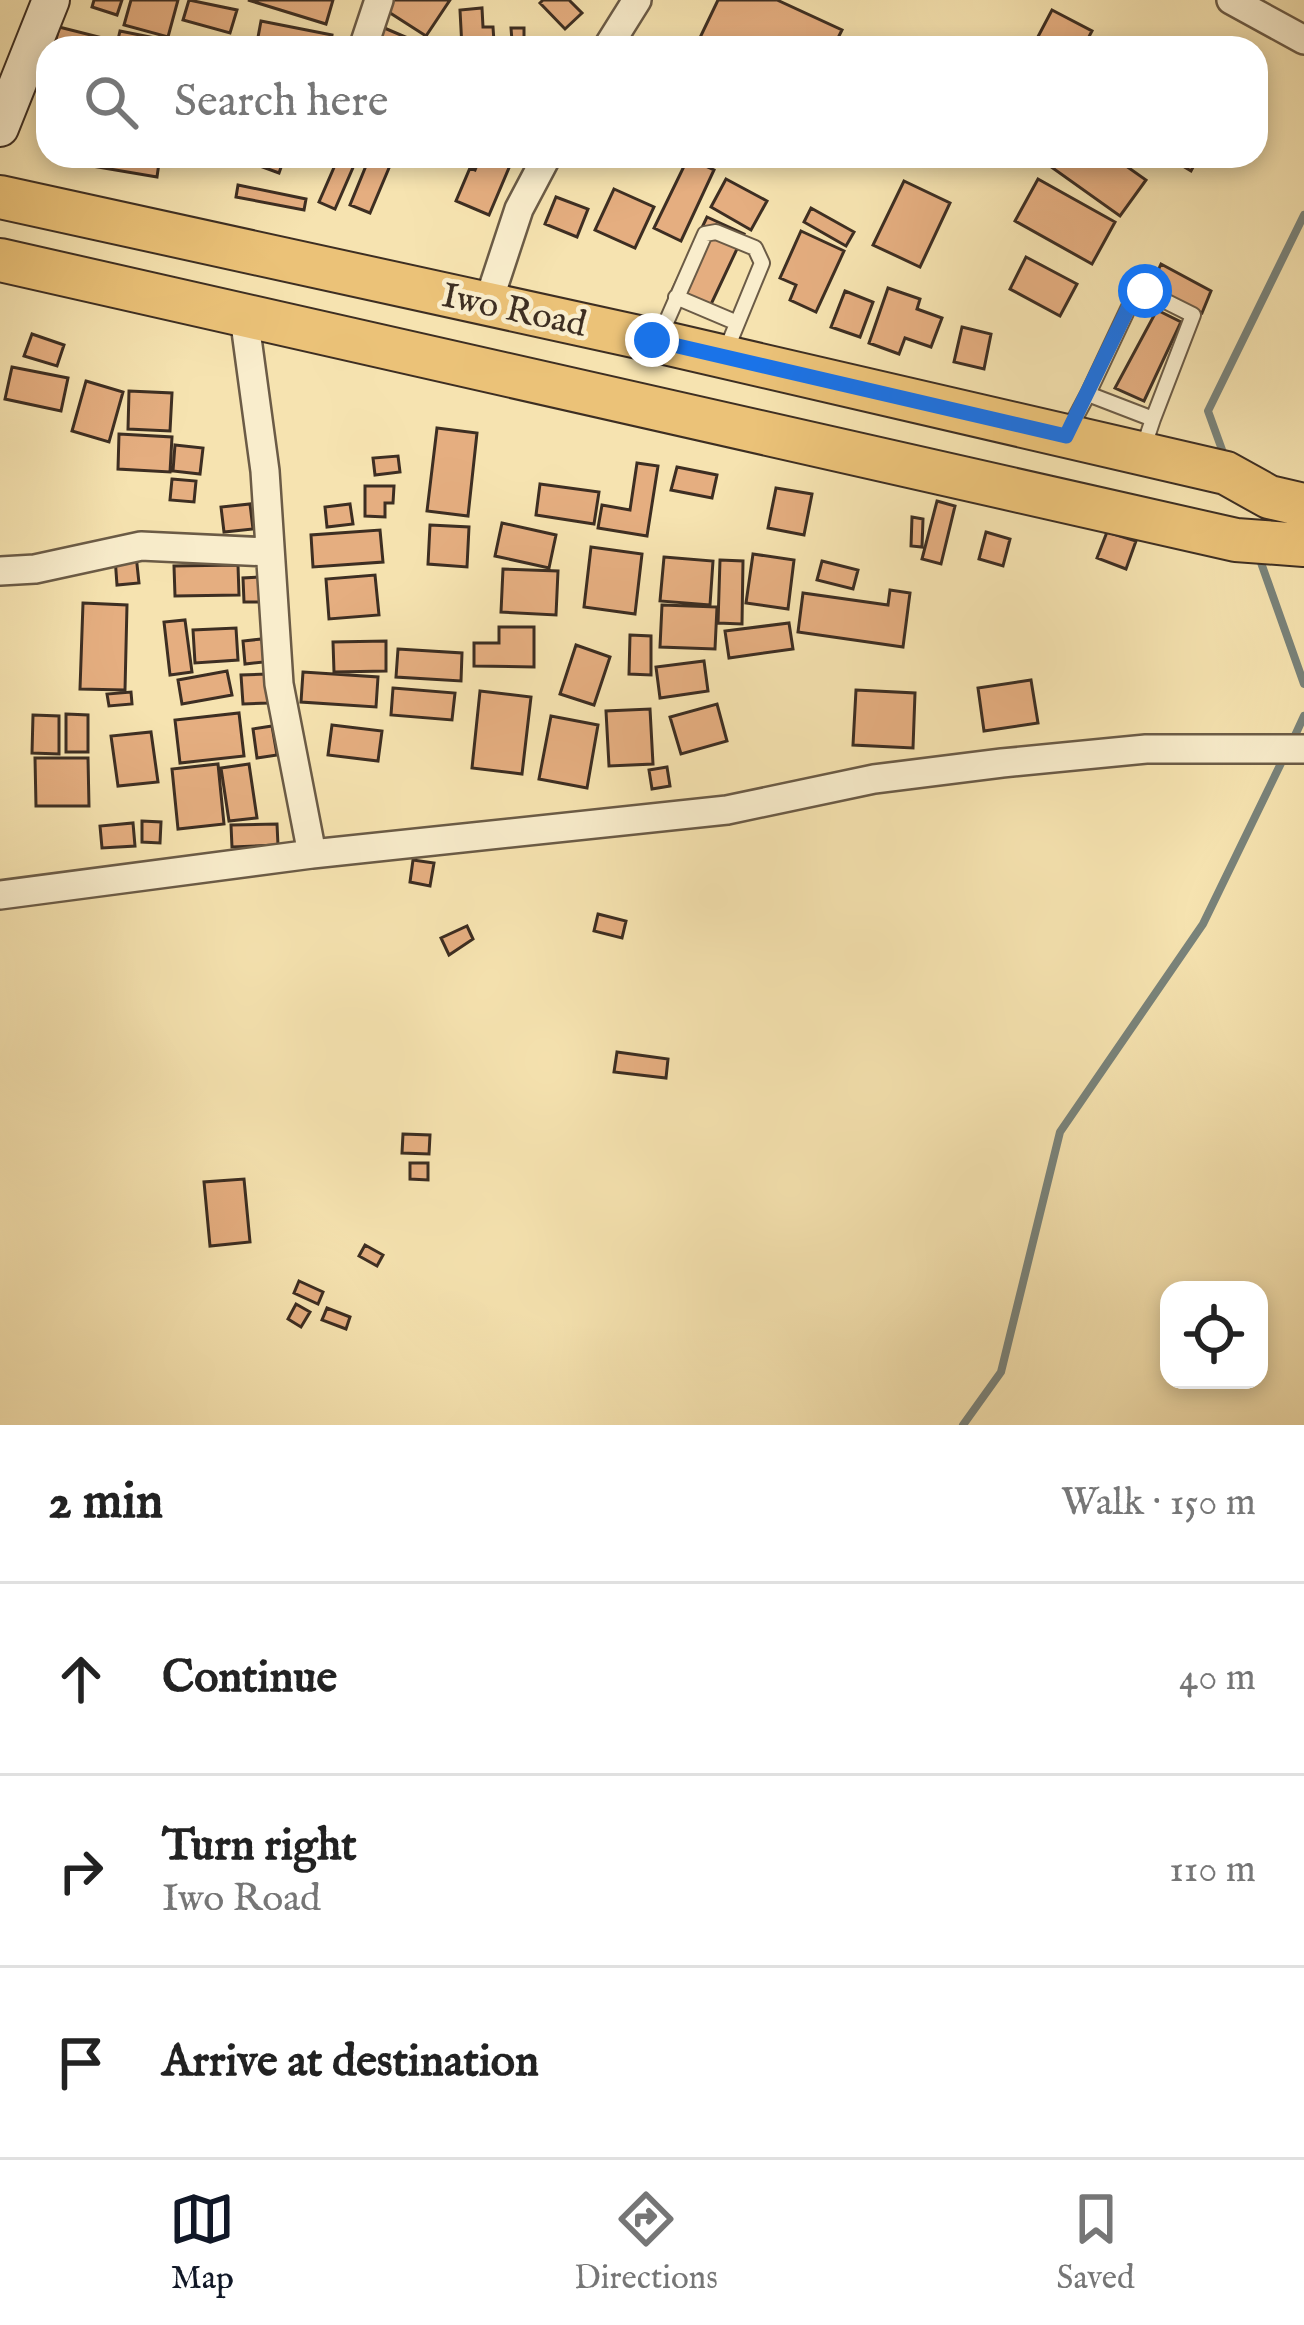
<!DOCTYPE html>
<html lang="en">
<head>
<meta charset="utf-8">
<style>
  body { margin:0; font-family:"IM FELL English",serif; background:#f2f2f2; color:#222 }
  .controls { position:absolute; right:36px; bottom:36px; display:grid; overflow:hidden; border-radius:24px; box-shadow:0 6px 18px #0003 }
  .controls button { width:108px; height:108px; display:grid; place-items:center; padding:0; border:0; border-bottom:3px solid #e0e0e0; background:#fff; color:#222; font:60px sans-serif }
  .stop { position:absolute; width:36px; height:36px; margin:-27px; border:9px solid #1a73e8; border-radius:50%; background:#fff }
  .stop.end { background:#1a73e8; border-color:#fff; box-shadow:0 3px 12px #0008 }
  .list { margin:0; padding:0; list-style:none }
  h2 { display:flex; justify-content:space-between; align-items:center; height:156px; margin:0; padding:0 48px; font-size:51px }
  h2 small { font-size:39px; font-weight:400; color:#767676 }
  .list li { display:grid; grid-template-columns:78px 1fr auto; gap:36px; align-items:center; box-sizing:border-box; height:192px; padding:0 48px; border-top:3px solid #e0e0e0 }
  .list b { display:block; font-size:45px; white-space:nowrap }
  .list p { margin:0; font-size:39px; white-space:nowrap; color:#767676 }
  .list em { font-size:39px; font-style:normal; color:#767676 }
  .icon { flex:none; width:66px; height:66px; fill:none; stroke:currentColor; stroke-width:2; stroke-linecap:round; stroke-linejoin:round }
  .map { position:relative; flex:none; width:1304px; height:1425px; overflow:hidden }
  .search { position:absolute; background:#fff; box-shadow:0 6px 18px #0003; left:36px; right:36px; top:36px; height:132px; display:flex; align-items:center; gap:30px; box-sizing:border-box; padding:0 42px; border-radius:36px; color:#767676; font-size:45px }
  .sheet { height:732px; background:#fff }
  nav { display:flex; justify-content:space-around; align-items:center; box-sizing:border-box; height:168px; border-top:3px solid #e0e0e0; background:#fff; font-size:33px; color:#767676 }
  nav a { display:grid; justify-items:center; gap:6px }
  nav .on { color:#111827 }
  .map>svg:first-child { display:block }
  .lines { fill:none; stroke-linecap:round; stroke-linejoin:round }
  .stream { stroke:#79837b; stroke-width:8 }
  .building { fill:#e5ae80; stroke:#3d2e22; stroke-width:3 }
  .lane-casing { stroke:#6b5b46; stroke-width:18 }
  .street-casing { stroke:#6b5b46; stroke-width:32 }
  .secondary-casing { stroke:#3d2e22; stroke-width:40 }
  .primary-casing { stroke:#3d2e22; stroke-width:46 }
  .lane { stroke:#f9edcc; stroke-width:14 }
  .street { stroke:#f9edcc; stroke-width:27 }
  .secondary { stroke:#f9edcc; stroke-width:36 }
  .primary { stroke:#ebc278; stroke-width:42 }
  .route { stroke:#1a73e8; stroke-width:15 }
  .labels { text-anchor:middle; dominant-baseline:central; stroke-width:9; stroke-linejoin:round; paint-order:stroke }
  .street-label { font-size:36px; fill:#3d2e22; stroke:#f9edcc }
</style>
</head>
<body>
<div class="map">
<svg width="1304" height="1425" viewBox="0 0 1304 1425">
  <rect width="100%" height="100%" fill="#f6e3b0"/>
  <filter id="stains"><feTurbulence type="fractalNoise" baseFrequency=".00167" numOctaves="4"/><feColorMatrix values="0 0 0 0 .2 0 0 0 0 .09 0 0 0 0 .02 0 0 0 .5 -.17"/></filter>
  <radialGradient id="worn" r=".72"><stop offset=".6" stop-color="#630" stop-opacity="0"/><stop offset="1" stop-color="#630" stop-opacity=".3"/></radialGradient>
  <g class="lines">
    <path class="stream" d="M1225 458 1208 411 1304 215
      M1259 557 1304 684
      M1292 742 1304 716
      M963 1425 1001 1372 1060 1132 1203 924 1285 755"/>
  </g>
  <path class="building" d="M94 0H122L117 15 92 7Z
    M131 0H178L168 37 124 25Z
    M189 0 237 10 230 33 183 20Z
    M248 0H333L326 24Z
    M390 0H450L426 36 384 9Z
    M543 0H569L582 13 565 29 540 3Z
    M718 0H777L842 30 833 48H695Z
    M482 8 483 27H493L494 42 512 41 511 28H524V39L544 38V48H462L460 10Z
    M1052 10 1092 31 1083 48H1032Z
    M261 21 332 35 330 48H256Z
    M59 27 107 39 105 48H54Z
    M382 27 408 38 404 48H373Z
    M120 31 170 41 169 48H116Z
    M87 156H160L157 177 86 165Z
    M248 156H285L279 173 246 161Z
    M339 156H358L335 209 319 202Z
    M370 156H394L370 213 350 205Z
    M470 156H514L489 215 456 201 470 168 475 170 479 160Z
    M1053 156H1112L1146 180 1120 216 1047 164Z
    M1166 156H1199L1191 171Z
    M688 158 714 170 681 241 654 228Z
    M726 179 767 201 751 230 711 207Z
    M1038 179 1115 222 1092 264 1015 221Z
    M904 181 950 203 920 267 873 245Z
    M238 185 306 199 304 210 236 197Z
    M614 189 654 207 635 248 595 230Z
    M556 197 588 209 577 237 545 224Z
    M811 208 854 232 846 246 804 222Z
    M707 217 744 234 706 315 669 297Z
    M801 231 844 251 816 312 790 300 796 285 780 278Z
    M1026 257 1077 284 1060 316 1010 289Z
    M1161 264 1211 291 1202 313 1151 286Z
    M888 288 920 299 917 309 942 318 931 347 905 338 899 354 869 343Z
    M845 291 873 302 860 337 831 327Z
    M1157 310 1181 322 1144 401 1115 388Z
    M962 327 991 334 984 369 954 362Z
    M32 334 64 345 57 366 24 356Z
    M12 367 68 378 61 411 5 399Z
    M86 381 123 392 109 442 72 431Z
    M129 391 172 393 170 431 128 429Z
    M437 428 477 433 468 516 427 511Z
    M119 434 172 437 170 472 118 469Z
    M175 445 203 448 200 474 173 471Z
    M398 456 400 472 375 475 373 458Z
    M637 463 658 466 647 536 598 528 602 505 630 510Z
    M677 467 717 475 712 498 671 490Z
    M172 479 196 481 194 502 170 500Z
    M540 484 599 492 594 524 536 515Z
    M365 486H394L393 503H385V517L365 516Z
    M776 488 812 494 804 535 768 528Z
    M937 501 955 506 941 564 922 559Z
    M250 504 253 529 224 532 221 507Z
    M350 504 353 524 327 527 325 507Z
    M912 517 923 519 922 547 911 546Z
    M502 523 556 535 549 568 495 556Z
    M430 525 469 527 467 567 428 564Z
    M380 530 383 562 313 567 311 535Z
    M986 532 1010 539 1003 566 979 559Z
    M1107 532 1136 541 1126 569 1097 558Z
    M591 547 642 554 635 614 584 607Z
    M753 554 794 560 788 609 746 603Z
    M136 555 139 583 117 585 115 557Z
    M664 557 713 561 710 605 660 601Z
    M720 560 743 561 742 624 718 623Z
    M822 561 858 570 853 589 817 580Z
    M238 565 239 595 175 596 174 566Z
    M503 569 558 571 556 615 501 612Z
    M375 575 379 615 329 619 326 579Z
    M259 577 260 602H244L243 578Z
    M890 590 910 593 903 647 798 632 803 593 888 605Z
    M83 603 127 605 125 690 80 689Z
    M662 605 717 607 715 649 660 647Z
    M185 620 192 672 170 675 164 622Z
    M789 623 793 649 729 658 725 631Z
    M499 627H534V667L474 666V643H499Z
    M236 628 238 660 195 663 193 630Z
    M630 635 651 636V675L629 674Z
    M262 639 264 662 245 664 243 641Z
    M386 641V671L334 672 333 642Z
    M576 645 610 657 594 705 560 694Z
    M398 649 462 653 461 681 396 677Z
    M704 661 708 691 660 698 656 667Z
    M227 671 232 695 182 704 178 680Z
    M303 672 378 677 376 707 301 702Z
    M266 674 268 703 243 704 241 675Z
    M1031 680 1038 723 984 731 978 688Z
    M393 688 455 693 452 720 391 715Z
    M856 690 915 693 913 748 853 745Z
    M480 691 531 697 522 774 472 768Z
    M131 692 132 704 109 706 107 694Z
    M717 704 727 741 681 754 670 717Z
    M650 709 653 764 609 766 606 711Z
    M239 713 244 756 180 763 175 720Z
    M66 714 88 715V752H66Z
    M33 715 59 716V754L32 753Z
    M551 716 598 725 587 788 539 779Z
    M332 725 382 731 378 761 328 755Z
    M272 726 277 755 257 758 253 729Z
    M151 732 158 782 118 786 111 736Z
    M35 758H88L89 806H36Z
    M218 764 224 824 178 829 172 769Z
    M249 764 257 818 229 821 221 768Z
    M667 767 670 786 652 789 649 770Z
    M142 821 161 822 160 843 142 842Z
    M133 823 135 846 102 848 100 826Z
    M277 824 278 845 232 847 231 825Z
    M413 860 434 863 430 886 410 882Z
    M598 914 626 921 622 938 594 931Z
    M467 926 473 939 449 955 441 938Z
    M617 1052 668 1059 666 1078 614 1072Z
    M403 1134 430 1135 429 1154 402 1153Z
    M410 1163H428V1180L410 1179Z
    M244 1179 250 1242 210 1246 204 1182Z
    M365 1245 383 1255 377 1266 359 1256Z
    M299 1281 323 1292 318 1304 294 1293Z
    M296 1304 310 1312 301 1327 288 1319Z
    M327 1308 350 1317 346 1329 322 1320Z"/>
  <g class="lines">
    <g class="lane-casing">
      <path id="lane" d="M676 297 735 322
        M661 334 705 234 716 232 755 248 762 263 725 353
        M1088 394 1135 294 1145 291 1193 315 1153 419
        M1070 428 1088 394 1153 419 1143 449"/>
    </g>
    <g class="street-casing">
      <path id="street" d="M1231 0 1304 40
        M363 48 379 0
        M607 48 637 0
        M487 306 519 209 547 156
        M0 571 35 569 141 546 269 552
        M312 854 727 810 874 779 1002 763 1146 749H1304
        M0 895 312 854 279 684 265 471 244 316"/>
    </g>
    <g class="secondary-casing">
      <path id="secondary" d="M0 128 51 0"/>
    </g>
    <g class="primary-casing">
      <path id="primary" d="M0 197 652 340 1226 473 1269 497 1304 505
        M0 260 1236 540 1304 545"/>
    </g>
    <use href="#lane" class="lane"/>
    <use href="#street" class="street"/>
    <use href="#secondary" class="secondary"/>
    <use href="#primary" class="primary"/>
  </g>
  <g class="lines">
    <path class="route" d="M652 340 1066 436 1135 294 1145 291"/>
  </g>
  <g class="labels">
    <g class="street-label">
      <text transform="translate(514 311) rotate(12)">Iwo Road</text>
    </g>
  </g>
  <rect width="100%" height="100%" filter="url(#stains)"/>
  <rect width="100%" height="100%" fill="url(#worn)"/>
</svg>
<div class="controls">
<button><svg class="icon" aria-label="locate" viewBox="0 0 24 24"><circle cx="12" cy="12" r="6"/><path d="M12 2v4M12 18v4M2 12h4M18 12h4"/></svg></button>
</div>
<div class="stop" style="left:1145px;top:291px"></div>
<div class="stop end" style="left:652px;top:340px"></div>
<div class="search"><svg class="icon" aria-label="search" viewBox="0 0 24 24"><circle cx="10" cy="10" r="6"/><path d="M15 15l6 6"/></svg>Search here</div>
</div>
<section class="sheet">
<h2>2 min<small>Walk · 150 m</small></h2>
<ul class="list">
<li><svg class="icon" aria-label="ahead" viewBox="0 0 24 24"><path d="M12 20V5M6 11l6-6 6 6"/></svg><div><b>Continue</b></div><em>40 m</em></li>
<li><svg class="icon" aria-label="right" viewBox="0 0 24 24"><path d="M7 20v-9h11M14 6l5 5-5 5"/></svg><div><b>Turn right</b><p>Iwo Road</p></div><em>110 m</em></li>
<li><svg class="icon" aria-label="arrive" viewBox="0 0 24 24"><path d="M6 21V4h12l-3 4 3 4H6"/></svg><div><b>Arrive at destination</b></div></li>
</ul>
</section>
<nav>
<a class="on"><svg class="icon" aria-label="map" viewBox="0 0 24 24"><path d="M3 6l6-2 6 2 6-2v14l-6 2-6-2-6 2zM9 4v14M15 6v14"/></svg>Map</a>
<a><svg class="icon" aria-label="directions" viewBox="0 0 24 24"><path d="M12 3l9 9-9 9-9-9zM9 14v-3h6M13 9l2 2-2 2"/></svg>Directions</a>
<a><svg class="icon" aria-label="saved" viewBox="0 0 24 24"><path d="M7 4h10v16l-5-4-5 4z"/></svg>Saved</a>
</nav>
</body>
</html>
